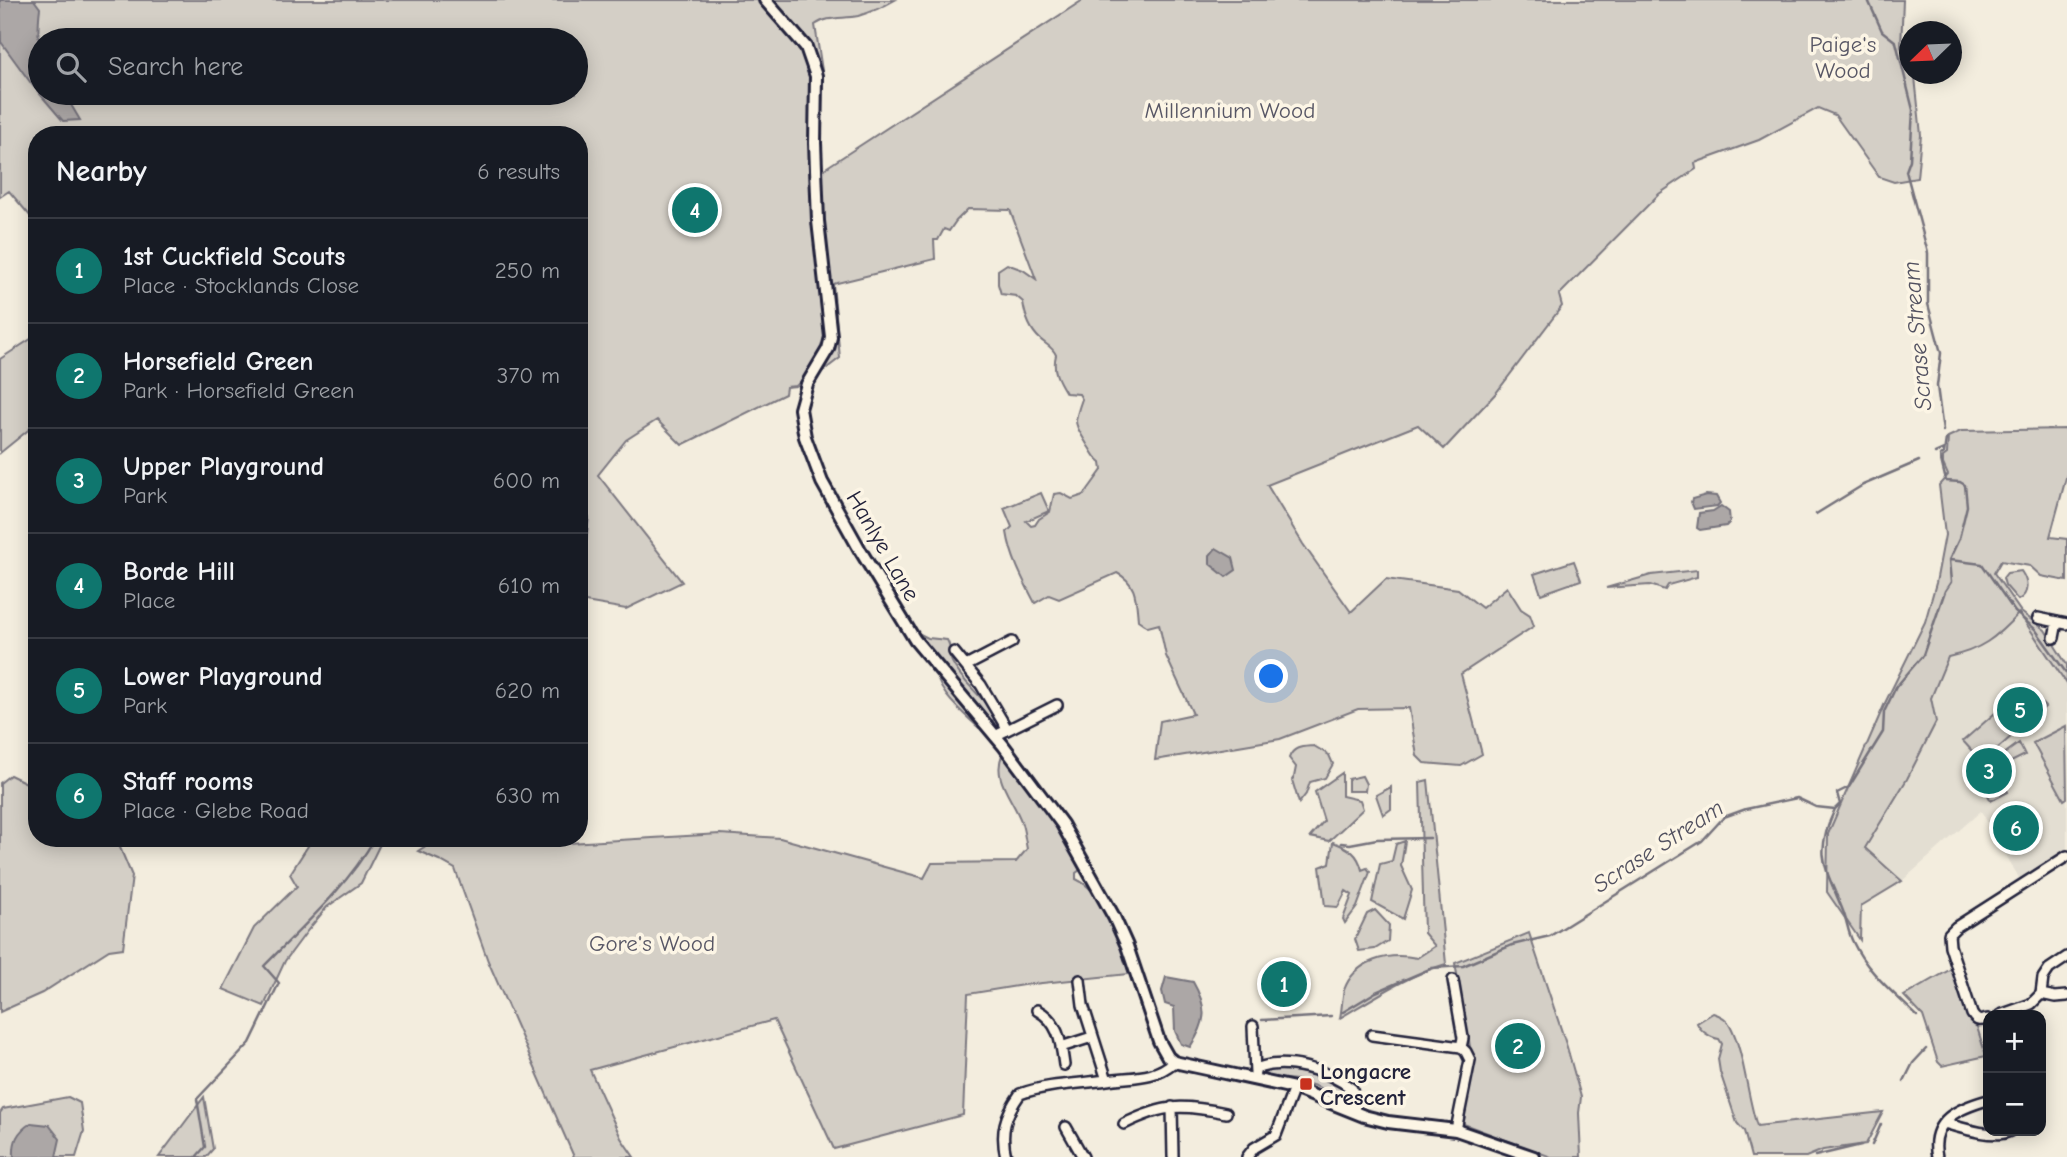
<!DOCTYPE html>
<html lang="en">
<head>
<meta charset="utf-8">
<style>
  body { margin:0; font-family:"Comic Neue",sans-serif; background:#20242c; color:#f1f3f6 }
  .controls { position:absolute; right:21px; bottom:21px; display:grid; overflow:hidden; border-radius:14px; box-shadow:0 4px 18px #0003 }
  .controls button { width:63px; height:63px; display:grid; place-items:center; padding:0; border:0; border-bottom:2px solid #363941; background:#171b24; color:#f1f3f6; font:35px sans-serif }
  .compass { position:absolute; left:1899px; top:21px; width:63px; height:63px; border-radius:50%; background:#171b24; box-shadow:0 4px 18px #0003; rotate:247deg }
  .you { position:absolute; left:1272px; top:677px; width:24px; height:24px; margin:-18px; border:5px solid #fff; border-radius:50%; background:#1a73e8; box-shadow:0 0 0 10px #1a73e833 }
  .badge { display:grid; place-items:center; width:46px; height:46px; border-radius:50%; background:#0f766e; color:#fff; font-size:23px; font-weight:700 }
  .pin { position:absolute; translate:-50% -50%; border:4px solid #fff; box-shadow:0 2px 7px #0006 }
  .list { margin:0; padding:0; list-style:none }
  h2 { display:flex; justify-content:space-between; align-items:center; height:91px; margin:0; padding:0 28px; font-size:30px }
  h2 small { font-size:23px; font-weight:400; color:#9ea1a6 }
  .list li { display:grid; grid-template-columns:46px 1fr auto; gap:21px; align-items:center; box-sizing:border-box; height:105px; padding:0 28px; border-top:2px solid #363941 }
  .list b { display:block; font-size:26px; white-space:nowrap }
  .list p { margin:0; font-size:23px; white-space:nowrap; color:#9ea1a6 }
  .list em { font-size:23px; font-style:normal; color:#9ea1a6 }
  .icon { flex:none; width:38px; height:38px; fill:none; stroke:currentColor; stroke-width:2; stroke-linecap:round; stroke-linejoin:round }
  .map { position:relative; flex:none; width:2067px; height:1157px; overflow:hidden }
  .search { position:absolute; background:#171b24; box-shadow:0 4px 18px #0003; left:28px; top:28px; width:560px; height:77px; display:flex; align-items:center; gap:18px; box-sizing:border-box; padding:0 24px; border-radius:38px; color:#9ea1a6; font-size:26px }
  .panel { position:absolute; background:#171b24; box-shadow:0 4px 18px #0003; left:28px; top:126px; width:560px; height:721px; border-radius:28px }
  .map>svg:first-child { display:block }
  .built { fill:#e3ded2 }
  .green { fill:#d4cfc6; stroke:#7b7880; stroke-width:2; fill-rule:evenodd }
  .water { fill:#aca7a6; stroke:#75727b; stroke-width:2 }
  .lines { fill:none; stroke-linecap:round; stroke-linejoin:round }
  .stream { stroke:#75727b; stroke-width:2.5 }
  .minor-casing { stroke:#22223b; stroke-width:14 }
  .tertiary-casing { stroke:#22223b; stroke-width:16 }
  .minor { stroke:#fcf5e5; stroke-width:9 }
  .tertiary { stroke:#fcf5e5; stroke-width:10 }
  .poi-dot { fill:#c8321e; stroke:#fcf5e5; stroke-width:2.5 }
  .labels { text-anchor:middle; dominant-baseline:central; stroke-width:7; stroke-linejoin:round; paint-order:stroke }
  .park-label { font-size:23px; fill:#575665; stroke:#fcf5e5 }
  .street-label { font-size:23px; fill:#22223b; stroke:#fcf5e5 }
  .poi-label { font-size:23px; font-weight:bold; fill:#22223b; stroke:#fcf5e5; text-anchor:start }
  .water-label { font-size:24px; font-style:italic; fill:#525160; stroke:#fcf5e5 }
</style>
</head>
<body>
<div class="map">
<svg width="2067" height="1157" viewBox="0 0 2067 1157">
  <rect width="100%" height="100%" fill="#f3edde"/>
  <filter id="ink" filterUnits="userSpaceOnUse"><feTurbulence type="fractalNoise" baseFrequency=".0143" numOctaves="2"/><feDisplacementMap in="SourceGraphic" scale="14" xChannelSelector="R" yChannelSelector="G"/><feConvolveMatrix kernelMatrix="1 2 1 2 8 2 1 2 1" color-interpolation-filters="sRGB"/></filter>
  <g filter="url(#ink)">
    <path class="built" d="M1995 579 2067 684V856L2022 883 1981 811 1902 881 1861 906 1828 834Z"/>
    <path class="green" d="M0 0H895C883 7 872 12 858 16 843 19 827 16 815 25L823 77 821 171 1083 0H1903L1901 47 1909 65 1910 74H1914L1915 77 1921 135 1917 178 1894 182 1879 177 1835 115 1818 108 1759 140 1695 163 1696 169 1659 194 1559 295 1562 306 1496 393 1444 449 1418 425 1267 485 1303 544 1351 612 1386 579 1458 589 1482 608 1507 587 1521 609 1530 615 1534 626 1461 674 1482 754 1461 766 1424 763 1417 756 1409 708 1358 709 1280 739 1155 760 1160 721 1193 714 1166 656 1159 624 1148 627 1138 620C1136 600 1137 583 1117 573L1059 599 1049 595 1035 603C1023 580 1011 558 1007 532L1012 527 1004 508 1041 493 1049 511 1026 521 1031 526 1035 525 1039 519 1050 512 1054 494 1061 493 1072 499 1084 495 1102 470 1101 463C1094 458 1093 453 1088 446 1075 423 1072 427 1082 399L1079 394 1066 393C1058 380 1052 370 1056 355 1052 346 1046 345 1040 339 1029 329 1025 316 1023 302L1016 296 1001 294 998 284V270L1007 264 1023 270 1036 279 1010 210 968 209 956 221 949 231 944 229 938 240H934L935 259 833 284 840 358 819 374 806 376 796 386 786 387 785 394 682 445 657 420 626 440 598 475 682 582 626 609 579 601 589 517 579 507V135H37V224L9 191 0 197ZM40 40H576V93H40Z
      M37 335V423L0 453V359Z
      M2067 429V474L2050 537 2067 539V581L2041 576 2030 566 2001 561 1994 573 2021 612 2045 630 2067 665V684L2019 613C1996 638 1981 650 1948 657L1931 698 1936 722 1907 779 1865 848 1902 881 1861 906 1860 940 1827 892 1828 834 1885 703 1925 622 1936 583 1945 535 1939 485 1948 475 1943 464V457L1947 454 1948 437 1961 431Z
      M1574 561 1581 580 1541 594 1534 574Z
      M1697 570V577L1668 585 1665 590 1650 585 1606 588 1651 575Z
      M2021 571C2028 581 2030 594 2018 600L2005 585 2003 578 2007 573Z
      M920 634 928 638 947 640C952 648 948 654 952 662 962 683 984 696 995 717L990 725 979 728C962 712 932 689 936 663L918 638Z
      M2026 686 2045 707 1982 762 1963 741Z
      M2066 726 2067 798 2064 800 2033 743Z
      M2019 743 2025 755 1997 769 2008 792 1991 801 1977 774Z
      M1314 746 1329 755 1333 764 1325 778 1310 782 1306 794 1299 803 1292 780 1294 777 1296 767 1289 758C1293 746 1303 747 1314 746Z
      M1003 753C1024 779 1075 839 1080 870L1076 873V879C1109 895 1119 941 1129 974L1023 985 968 994 963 1115 834 1149 774 1020 590 1070 621 1138 634 1157H574L488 961 455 869 439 860 418 851 438 838H511L512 840 535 845 720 834 780 838 924 878 932 863 1016 862 1027 849C1025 839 1024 829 1021 821 1012 797 991 778 1003 753Z
      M1342 773V796L1360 800 1363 809 1329 841 1310 837 1324 821 1315 792Z
      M10 775 37 788V838H116L132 876 123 948 109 950 42 993 0 1012V783Z
      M1362 776 1366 784 1365 791H1348V779Z
      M1428 780 1446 964C1408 975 1374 998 1340 1018 1342 1009 1342 998 1344 990 1355 960 1388 952 1417 958L1435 946 1424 933 1420 782Z
      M1391 787V809L1383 815 1376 795Z
      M313 838H383L361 883 327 907 308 930 285 961 264 1006 223 989 254 928 297 886 290 874Z
      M1405 841 1401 866 1412 890 1403 919 1372 902 1380 864 1392 861 1396 844Z
      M1333 842C1349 848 1358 853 1362 870L1367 868 1370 872 1357 907 1345 923 1343 919 1352 895 1346 891 1338 907 1325 906 1320 867 1330 863Z
      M1375 910 1389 925 1388 941 1375 949 1359 951 1355 939 1367 914Z
      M1529 933 1567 1047 1581 1097 1579 1113 1581 1157H1551L1461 1123 1473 1063 1455 963Z
      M1953 968 1972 1023 1977 1027 1986 1056 1942 1066 1938 1062 1923 1016 1904 996Z
      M1713 1013C1720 1015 1726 1018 1730 1025 1744 1051 1747 1096 1757 1126L1883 1112 1866 1144 1823 1150 1806 1157H1751L1744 1131 1737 1123 1720 1072 1718 1059 1722 1044 1719 1039C1711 1038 1700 1031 1697 1023Z
      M1267 1068C1300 1070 1320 1074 1348 1093V1100L1345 1103 1318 1087 1297 1080 1265 1077 1264 1072Z
      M68 1097 80 1103 84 1131 76 1157H0V1113L3 1109Z
      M204 1097 213 1149 206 1157H159Z"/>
    <path class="water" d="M0 0H34L40 8C36 36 40 64 40 93H64L80 120 63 121 33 86 1 42Z
      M1706 495 1716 496 1720 503 1717 506 1694 509 1691 502 1692 499Z
      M1721 506 1729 512 1730 522 1726 526 1700 530 1697 528 1699 513 1713 511Z
      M1216 548 1233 558 1236 570 1226 577 1210 564V555Z
      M1166 977 1193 982C1208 1008 1207 1022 1190 1047L1181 1044 1175 1031 1174 1007 1165 1004 1162 991Z
      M31 1123 49 1125 60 1139 56 1157H14C13 1141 17 1132 31 1123Z"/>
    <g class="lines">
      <path class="stream" d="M1868 0 1882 31 1896 42 1913 110 1910 160 1906 171 1928 253V304L1941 353 1937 386 1943 431
        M1935 453 1944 449
        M1816 514 1863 485 1919 461
        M1950 560 1982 564 2015 612 2035 629 2067 674
        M1835 809C1813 856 1826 868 1843 911 1847 921 1848 933 1853 942 1867 972 1894 993 1917 1016
        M1341 843 1350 844 1377 839 1430 838
        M1343 1012 1376 992 1432 968 1463 966 1512 945 1550 936 1702 841 1724 817 1746 809 1797 798 1816 807 1835 809 1840 804 1837 793 1849 787 1883 732 1884 712 1896 687 1923 655 1945 591 1951 582 1949 560 1959 539 1967 506 1965 485 1960 482 1946 481 1940 456 1944 453 1946 439
        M1262 1020 1331 1016
        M1904 1081 1913 1063 1926 1049
        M1872 1145 1881 1124
        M1815 1156 1861 1145
        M196 1157 205 1147 197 1099 250 1043 279 983 264 966C303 926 347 887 375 838"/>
      <g class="minor-casing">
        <path id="minor" d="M2038 618 2067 624
          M2054 638 2057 622
          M954 652 981 685 1007 729
          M966 666 1012 642
          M995 736 1057 705
          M1080 980 1083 1005 1107 1080
          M1453 980 1463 1038 1461 1047 1466 1052 1470 1060 1456 1130
          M2041 994 2055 997 2067 996
          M1037 1010C1059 1022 1061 1042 1064 1065
          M2000 1015 2031 1004 2041 994 2043 978 2049 969 2067 957
          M1988 1019C1980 1021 1977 1022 1972 1014L1950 946 1949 934 1956 927 2067 856
          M1253 1026 1255 1073
          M1372 1035 1461 1047
          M1061 1047 1092 1037
          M1256 1069C1284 1057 1329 1070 1352 1089L1355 1112
          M1172 1107 1173 1157
          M1944 1123C1961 1128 1995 1139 2010 1131
          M1124 1124C1165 1104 1181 1104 1226 1113
          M1066 1127 1083 1157
          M1006 1157C1000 1132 1005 1115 1020 1094 1047 1084 1079 1084 1107 1080 1132 1076 1153 1080 1174 1062
          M1247 1157 1254 1148 1276 1135 1294 1088
          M1937 1157C1929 1120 1959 1108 1988 1100"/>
      </g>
      <g class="tertiary-casing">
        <path id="tertiary" d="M765 0 806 47 816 76 815 143 818 221 831 337 828 349 807 384 800 409 805 437 822 482 860 550 915 640 1003 745 1062 824 1114 917 1127 946 1159 1041 1168 1057 1174 1062 1294 1088 1364 1116 1388 1122 1456 1130 1534 1157"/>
      </g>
      <use href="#minor" class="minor"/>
      <use href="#tertiary" class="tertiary"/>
    </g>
  </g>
  <rect class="poi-dot" x="1299" y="1077" width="14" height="14" rx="3.5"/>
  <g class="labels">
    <g class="park-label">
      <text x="1843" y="44">Paige's<tspan x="1843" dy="26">Wood</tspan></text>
      <text x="1230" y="110">Millennium Wood</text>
      <text x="652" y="943">Gore's Wood</text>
    </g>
    <g class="street-label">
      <text transform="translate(883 546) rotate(60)">Hanlye Lane</text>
    </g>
    <g class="poi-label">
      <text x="1320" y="1071">Longacre<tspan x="1320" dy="26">Crescent</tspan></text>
    </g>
    <g class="water-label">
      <text transform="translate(1917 336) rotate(-95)">Scrase Stream</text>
      <text transform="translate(1658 846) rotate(-33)">Scrase Stream</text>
    </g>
  </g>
</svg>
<div class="controls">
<button>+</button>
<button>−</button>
</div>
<svg class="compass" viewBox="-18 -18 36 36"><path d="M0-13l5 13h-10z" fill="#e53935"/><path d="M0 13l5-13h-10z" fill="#9ea1a6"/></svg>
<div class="you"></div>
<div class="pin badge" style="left:1284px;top:984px">1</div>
<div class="pin badge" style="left:1518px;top:1046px">2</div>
<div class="pin badge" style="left:1989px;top:771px">3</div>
<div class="pin badge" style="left:695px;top:210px">4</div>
<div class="pin badge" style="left:2020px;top:710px">5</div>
<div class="pin badge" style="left:2016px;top:828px">6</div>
<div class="search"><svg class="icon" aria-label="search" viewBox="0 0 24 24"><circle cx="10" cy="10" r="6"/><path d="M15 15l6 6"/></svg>Search here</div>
<section class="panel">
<h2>Nearby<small>6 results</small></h2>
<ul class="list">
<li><span class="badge">1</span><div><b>1st Cuckfield Scouts</b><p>Place · Stocklands Close</p></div><em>250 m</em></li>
<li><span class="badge">2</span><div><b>Horsefield Green</b><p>Park · Horsefield Green</p></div><em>370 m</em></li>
<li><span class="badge">3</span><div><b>Upper Playground</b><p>Park</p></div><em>600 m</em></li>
<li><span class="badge">4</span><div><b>Borde Hill</b><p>Place</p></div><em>610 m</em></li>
<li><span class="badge">5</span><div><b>Lower Playground</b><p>Park</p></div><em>620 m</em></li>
<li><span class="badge">6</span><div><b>Staff rooms</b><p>Place · Glebe Road</p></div><em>630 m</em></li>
</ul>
</section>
</div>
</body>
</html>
